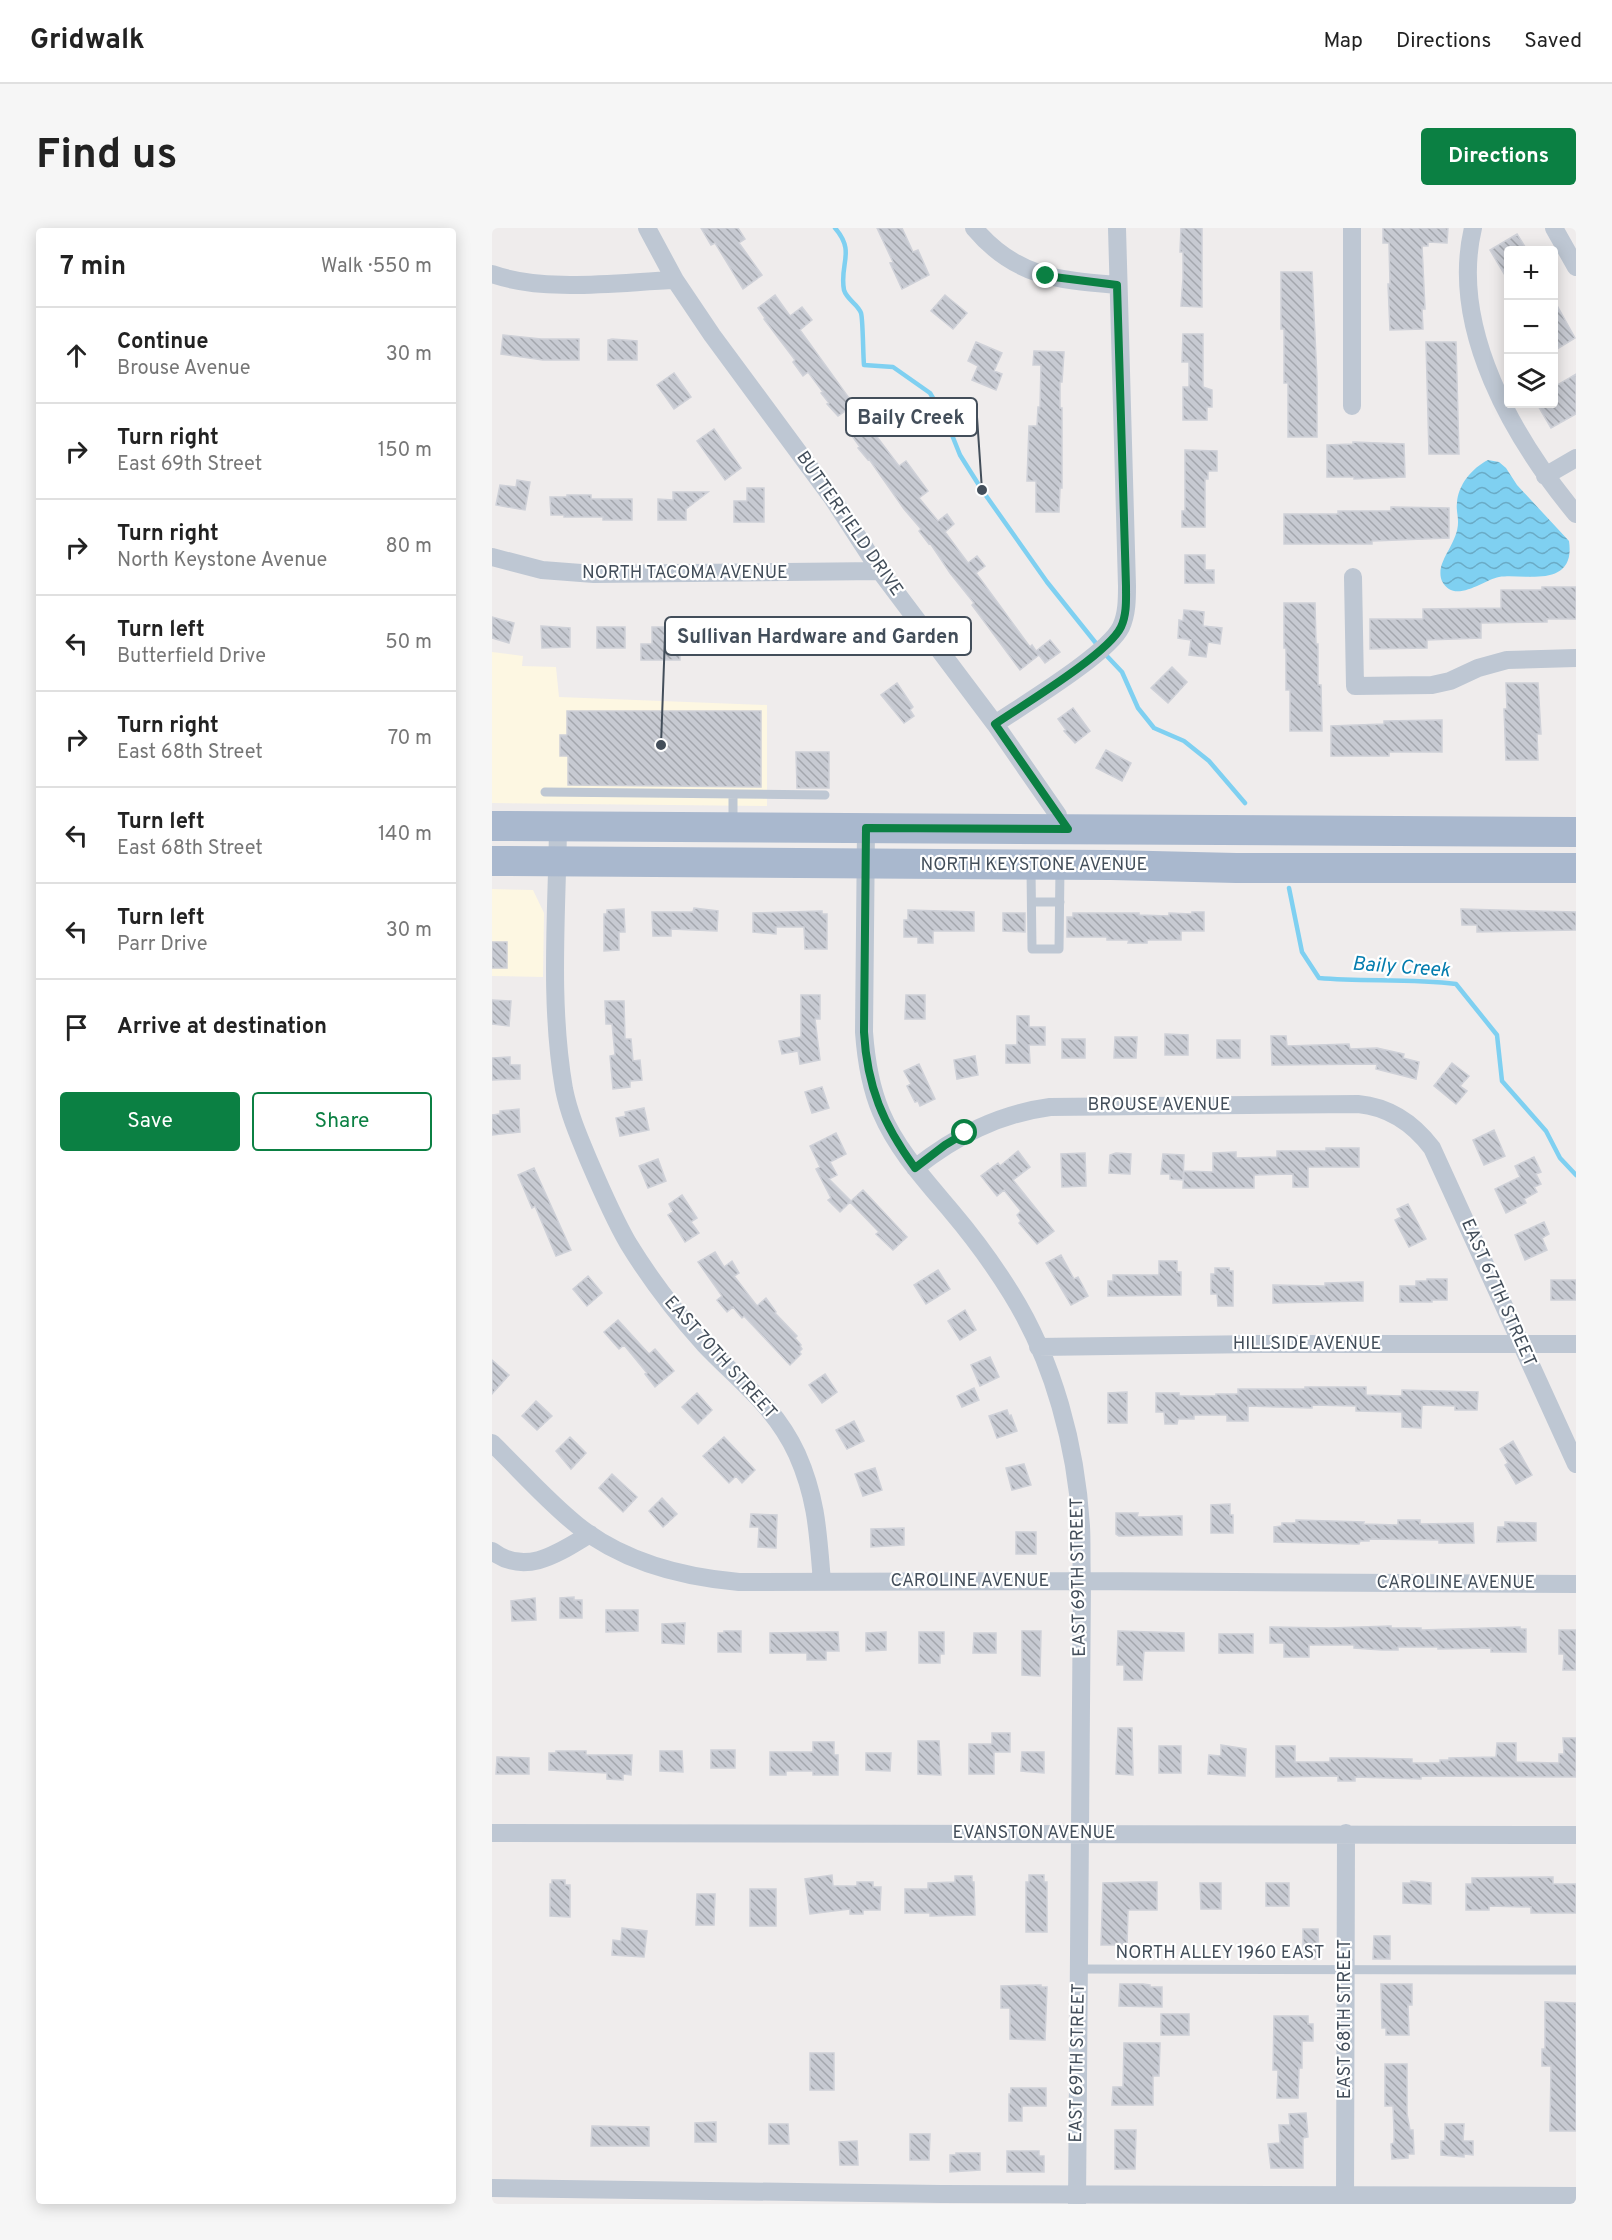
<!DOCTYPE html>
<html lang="en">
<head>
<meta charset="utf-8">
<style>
  body { margin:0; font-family:Overpass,sans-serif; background:#f6f6f6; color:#222 }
  .controls { position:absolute; right:18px; top:18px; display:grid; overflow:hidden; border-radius:6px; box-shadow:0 3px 15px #0003 }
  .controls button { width:54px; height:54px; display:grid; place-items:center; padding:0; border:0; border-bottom:2px solid #e0e0e0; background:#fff; color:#222; font:30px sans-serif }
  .stop { position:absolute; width:18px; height:18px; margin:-14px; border:4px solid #0b8043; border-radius:50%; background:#fff }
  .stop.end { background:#0b8043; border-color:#fff; box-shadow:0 2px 6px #0008 }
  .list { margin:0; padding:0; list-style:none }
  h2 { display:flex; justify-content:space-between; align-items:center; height:78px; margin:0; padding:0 24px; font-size:26px }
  h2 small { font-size:20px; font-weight:400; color:#767676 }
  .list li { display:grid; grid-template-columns:39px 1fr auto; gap:18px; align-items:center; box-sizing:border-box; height:96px; padding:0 24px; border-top:2px solid #e0e0e0 }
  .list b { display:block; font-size:22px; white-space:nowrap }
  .list p { margin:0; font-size:20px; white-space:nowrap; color:#767676 }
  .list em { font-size:20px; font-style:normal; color:#767676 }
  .actions { display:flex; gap:12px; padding:18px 24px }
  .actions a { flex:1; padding:14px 0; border:2px solid #0b8043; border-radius:6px; text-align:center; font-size:21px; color:#0b8043 }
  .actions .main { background:#0b8043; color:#fff }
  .icon { flex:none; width:33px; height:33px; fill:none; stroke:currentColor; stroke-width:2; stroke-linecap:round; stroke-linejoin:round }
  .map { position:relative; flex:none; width:1084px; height:1976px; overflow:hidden; border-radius:6px }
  header { display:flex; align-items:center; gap:36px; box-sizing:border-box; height:84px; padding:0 30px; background:#fff; border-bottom:2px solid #e0e0e0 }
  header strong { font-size:28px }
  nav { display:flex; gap:33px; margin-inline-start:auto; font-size:21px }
  .intro { display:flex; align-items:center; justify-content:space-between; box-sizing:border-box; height:144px; padding:0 36px }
  h1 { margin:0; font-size:42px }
  .button { padding:15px 27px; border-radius:6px; background:#0b8043; color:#fff; font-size:21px; font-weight:700 }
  main { display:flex; gap:36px; padding:0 36px }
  aside { flex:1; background:#fff; border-radius:6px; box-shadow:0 3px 15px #0003 }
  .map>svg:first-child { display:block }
  .commercial { fill:#fdf7e2 }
  .water { fill:url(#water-waves) }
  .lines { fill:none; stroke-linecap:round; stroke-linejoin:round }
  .stream { stroke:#7fd0f1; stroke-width:4.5 }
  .building { fill:url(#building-back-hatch); stroke:#cfd1d8; stroke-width:1.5 }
  .lane { stroke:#bec7d3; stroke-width:9 }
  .street { stroke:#bec7d3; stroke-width:18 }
  .primary { stroke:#a9b8ce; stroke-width:30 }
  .route { stroke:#0b8043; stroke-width:8 }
  .labels { text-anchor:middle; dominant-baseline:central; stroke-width:4.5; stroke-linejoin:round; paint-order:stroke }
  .street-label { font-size:18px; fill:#434e5a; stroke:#fff }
  .water-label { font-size:20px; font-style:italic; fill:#037cae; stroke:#fff }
  .leader { fill:none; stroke:#434e5a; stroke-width:2 }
  .callout-dot { fill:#434e5a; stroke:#fff; stroke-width:2 }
  .callout { fill:#fff; stroke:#434e5a; stroke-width:2 }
  .callout-label { font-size:20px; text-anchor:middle; font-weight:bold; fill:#434e5a }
</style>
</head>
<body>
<header>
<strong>Gridwalk</strong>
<nav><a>Map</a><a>Directions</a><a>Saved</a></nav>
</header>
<div class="intro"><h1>Find us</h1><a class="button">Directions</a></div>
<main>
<aside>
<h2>7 min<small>Walk · 550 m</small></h2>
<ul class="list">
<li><svg class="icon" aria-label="ahead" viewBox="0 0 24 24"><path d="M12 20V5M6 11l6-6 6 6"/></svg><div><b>Continue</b><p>Brouse Avenue</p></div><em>30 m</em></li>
<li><svg class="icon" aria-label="right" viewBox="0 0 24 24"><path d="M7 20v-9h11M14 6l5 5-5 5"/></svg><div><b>Turn right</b><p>East 69th Street</p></div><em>150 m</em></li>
<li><svg class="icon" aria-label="right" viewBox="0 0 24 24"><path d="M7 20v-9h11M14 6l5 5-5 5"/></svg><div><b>Turn right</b><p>North Keystone Avenue</p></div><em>80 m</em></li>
<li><svg class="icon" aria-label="left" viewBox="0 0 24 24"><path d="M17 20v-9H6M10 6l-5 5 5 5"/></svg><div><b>Turn left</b><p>Butterfield Drive</p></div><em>50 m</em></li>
<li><svg class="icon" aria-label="right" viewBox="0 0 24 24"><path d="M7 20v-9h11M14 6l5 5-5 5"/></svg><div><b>Turn right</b><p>East 68th Street</p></div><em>70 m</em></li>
<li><svg class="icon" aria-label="left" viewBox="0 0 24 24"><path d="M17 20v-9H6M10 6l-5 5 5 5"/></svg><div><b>Turn left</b><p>East 68th Street</p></div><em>140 m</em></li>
<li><svg class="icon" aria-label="left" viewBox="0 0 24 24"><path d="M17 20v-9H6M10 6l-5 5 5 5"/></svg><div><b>Turn left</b><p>Parr Drive</p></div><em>30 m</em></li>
<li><svg class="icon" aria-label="arrive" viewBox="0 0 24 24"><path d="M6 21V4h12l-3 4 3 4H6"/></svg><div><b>Arrive at destination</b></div></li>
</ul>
<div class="actions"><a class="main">Save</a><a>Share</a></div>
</aside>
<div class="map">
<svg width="1084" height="1976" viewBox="0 0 1084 1976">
  <defs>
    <pattern id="water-waves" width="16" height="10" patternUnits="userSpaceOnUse" patternTransform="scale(1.5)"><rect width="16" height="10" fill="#7fd0f1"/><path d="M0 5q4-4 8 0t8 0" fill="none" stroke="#6aabc6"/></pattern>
    <pattern id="building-back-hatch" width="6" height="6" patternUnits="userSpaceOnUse" patternTransform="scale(1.5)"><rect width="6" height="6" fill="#c7cad2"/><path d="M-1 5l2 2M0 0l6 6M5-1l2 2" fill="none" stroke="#a3a6ad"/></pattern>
  </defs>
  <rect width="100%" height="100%" fill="#efecec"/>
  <path class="commercial" d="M0 424 31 428 30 438 64 439 67 469 275 477V578L0 575Z
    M0 661 41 662 52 685 51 749 0 748Z"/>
  <path class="water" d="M996 232 1007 234 1014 240 1025 257 1077 313C1084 362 1031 345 1007 349 991 352 962 377 950 353 942 334 967 316 966 293 966 287 964 281 965 275 966 257 980 240 996 232Z"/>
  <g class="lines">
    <path class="stream" d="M343 0C364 24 347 36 352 62 355 72 366 76 369 85 371 91 371 127 372 137L401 139 438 165 454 192 468 227 490 262 555 354 607 419
      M613 426 630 444 646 480 662 500 692 513 717 533 753 575
      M797 660 810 724 827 750C873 754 918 750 964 756L1005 807 1010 853 1054 903 1068 930 1084 947"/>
  </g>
  <path class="building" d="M209 0H246L253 11 247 15 270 47 251 61 223 15 219 17Z
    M385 0H410L421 24 426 22 437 47 410 61 398 35 401 34Z
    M689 0H710V79L689 78 691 50V24H688Z
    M891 0H956L955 15 936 14V18H930L933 81H930L931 101 898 102 896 56H898L897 15H891Z
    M1025 6 1035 22H1017V54L998 22Z
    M789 44H820L825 151V209H796V155H792V101H789Z
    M283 67 298 88 310 79 320 92 308 102 362 177 346 188 335 176 337 175 329 165 331 164 316 144 311 148 301 134 303 132 272 91 273 90 266 80Z
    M453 67 475 85 461 101 439 83Z
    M1062 72 1083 110 1062 123Z
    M691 106H711V159L720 162V179H715V192H691V159H697V134H690Z
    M11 107 49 111H87V132H51L9 126Z
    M120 111 145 113V132H116V112Z
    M484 114 510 125 502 143 510 146 504 162 480 152 486 138 476 133Z
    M934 114H964L967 226H937Z
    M542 123 572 124 570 154H568V180H570V260H568L567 284H544V253H535L537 198H545L546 179H548L549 137H541Z
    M182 145 199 169 182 181 165 157Z
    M1084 146V186L1059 200 1045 176H1062V159Z
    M376 197 407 238 414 233 436 263 427 270 446 293 455 286 462 296 453 304 476 335 485 328 493 338 484 345 538 419 540 417 544 423 558 412 568 424 553 435 547 427 528 442 480 377 482 375 458 345 438 315 437 316 427 303 429 301 412 281 377 231 376 232 366 220 368 219 360 208Z
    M222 201 249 240 233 252 205 213Z
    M861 214 912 216 913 249 862 251V249H835V217L861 216Z
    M693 222 725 223V243H716V251H713V299H690V283H693Z
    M25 252 38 254 33 282 4 277 8 257 24 259Z
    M255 260H272V294H242V273H255Z
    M181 264H216L194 281V292H166V271L181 272Z
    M75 267H99V271H140V292H111V289H72V287H59L58 269H75Z
    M899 279 957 280V310L880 313V316H792V286H846V283H899Z
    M693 327H713V342H722V355H693Z
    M1050 359H1084V391H1055V394L989 395V410L935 412V420L878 421V391H931V381L1009 380V362H1050Z
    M792 375H823L824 416H826V457H829L830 503H798V462H794V420H792Z
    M692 382 712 384 711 398 730 400 728 416 716 414 714 429 697 427 699 412 686 410 687 392 691 393Z
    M0 389 22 395 17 415 0 410Z
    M49 398 78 400V419L50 420Z
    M105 399H133V420H105Z
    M160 399H235V420H188V432H149V416H160Z
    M680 439 695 454 676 475 659 460Z
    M405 455 421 479 418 482 422 488 412 495 389 467Z
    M1014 455H1046L1049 506H1045L1046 532H1014L1012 481H1015Z
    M581 480 598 503 583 515 572 503 574 502 566 491Z
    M75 483H269V559L76 557V528H68V507H75Z
    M950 492V524H897V528H839V498L892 496V493Z
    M614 522 639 535 630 553 604 540Z
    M304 524H337V560H305Z
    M202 680 226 683 225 703 179 701V708H161L160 684H201Z
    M132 681 133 704H127V722L112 723V686H115V682Z
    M969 681 1084 684V702L985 704V697H970Z
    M416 682 482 684V703H441V715H426V709H412V692H416Z
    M330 683V686H335V721H313L312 699H284V706L261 704V685Z
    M700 684H712V703H689V712H655V715H636L637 712H615V709H575V689H581V685H647V687L677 688V685L700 686Z
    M511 685H533V704L511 703Z
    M0 714H15V740H0Z
    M309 767H328V791H323L328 832 308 836 306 823 290 826 287 813 309 809Z
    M414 767H433V791H413Z
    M0 772 19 773 17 798 0 796Z
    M113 773H132L133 811H139L141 833 148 832 150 852 138 853V859L121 861 118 828 123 827 120 796H114Z
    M525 788H537V799H553V817H537L538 835H514V817H525Z
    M673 806 696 807V827H673Z
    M779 808H794L795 818 857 816 858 821 885 820 912 826 911 830 927 834 924 851 884 841 885 836 780 837Z
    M623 809H645L644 830H622Z
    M570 811H593V830H570Z
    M725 812H748V830H725Z
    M483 828 486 847 465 851 462 832Z
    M18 829V837H28V851L0 852V830Z
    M960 835 977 848 968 858 975 863 964 876 942 858Z
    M427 836 443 871 428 878 426 873 423 874 415 858 419 856 412 843Z
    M330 859 337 880 320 885 313 864Z
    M152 880 157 902 128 908 124 890 134 888 133 884Z
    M27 881 28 904 0 907V887L8 886V883Z
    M1002 902 1013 928 992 937 981 912Z
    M344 905 354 926 338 934 345 947 337 951 359 973 371 962 415 1009 401 1022 384 1006 387 1004 358 974 348 984 336 972 339 970 324 941 328 939 318 918Z
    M834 920H867V939H816V959H801V946L762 947V960H691L692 943 721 944V925L744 924V930L785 929V923H834Z
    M526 923 538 939 521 952 562 1003 545 1016 527 995 529 993 525 987 529 983 512 962 505 968 489 948 506 935 508 938Z
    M593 925 594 958 570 959 569 926Z
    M624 925 639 926 638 946 617 945 618 927Z
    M671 926 692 927 691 952 678 951V946H669Z
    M1042 929 1049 944 1044 946 1049 956 1042 959 1045 964 1032 971 1034 975 1014 985 1003 961 1028 949 1023 938Z
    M166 931 174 953 156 960 147 938Z
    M42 940 79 1022 64 1028 43 978 40 980 26 947Z
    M190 967 205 990 199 994 207 1005 193 1014 176 987 181 984 177 976Z
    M916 976 934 1011 917 1019 903 992 909 989 905 981Z
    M1052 994 1057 1006 1050 1010 1055 1022 1033 1032 1023 1007Z
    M223 1024 232 1039 240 1033 247 1045 242 1048 265 1078 274 1070 284 1084 283 1085 305 1108 303 1110 309 1117 308 1118 310 1121 307 1124 309 1126 298 1137 252 1088 250 1090 241 1079 235 1084 225 1072 230 1068 206 1034Z
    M569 1027 582 1051 586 1049 596 1068 579 1077 554 1035Z
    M667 1033H685V1044H689V1067L616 1068V1053H621V1047H667Z
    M723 1040H737V1043H741V1078H726L725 1066H719V1046H723Z
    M446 1042 458 1061 434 1076 422 1057Z
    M96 1048 110 1065 95 1078 81 1061Z
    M935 1051H955V1072H940V1074H908V1058H924V1053H935Z
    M1059 1052H1084V1072H1059Z
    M871 1054V1073L781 1075V1057L833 1058V1055Z
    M473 1082 484 1102 468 1112 456 1093Z
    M126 1092 157 1126 163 1121 182 1143 163 1159 153 1146 155 1145 132 1117 127 1121 112 1104Z
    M498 1129 507 1149 488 1158 479 1137Z
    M0 1132 17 1147 0 1166Z
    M333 1146 345 1164 330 1175 317 1157Z
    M813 1159H874V1167L910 1168V1162L986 1164 985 1182H963V1178L930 1177 929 1200 910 1199V1184L864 1183V1178L820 1177V1180L756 1178V1193H735V1187H702V1191H686L685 1196H673L672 1184H664V1165H687V1168H724V1166H746V1161H813Z
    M482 1160 487 1172 470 1179 465 1168Z
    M635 1164V1195H616V1165Z
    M205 1165 220 1182 206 1196 190 1179Z
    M44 1173 60 1188 45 1202 30 1188Z
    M515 1182 517 1188 519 1187 525 1203 505 1210 497 1188Z
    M362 1193 372 1213 355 1221 344 1202Z
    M78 1209 94 1225 79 1241 64 1223Z
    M232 1209 263 1242 250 1255 244 1248 237 1255 211 1228Z
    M1021 1213 1040 1247 1024 1256 1013 1237 1016 1235 1008 1221Z
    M532 1236 539 1257 520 1262 514 1240Z
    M383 1240 390 1262 371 1268 363 1246Z
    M120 1246 145 1269 131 1284 107 1260Z
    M170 1270 185 1286 171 1299 157 1283Z
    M738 1276V1287H741V1305H719V1277Z
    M624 1285H646L645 1289 690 1288V1307L627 1308 624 1306Z
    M259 1286 285 1287 284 1320 266 1319 267 1299H258Z
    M804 1292 872 1294 871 1296 906 1297V1292H928V1296L981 1295 982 1315H947V1312L877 1311V1313H868L867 1316 782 1314V1299L790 1298V1295H804Z
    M1013 1294 1044 1295V1313L1005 1314 1006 1299H1013Z
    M412 1300V1317L379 1319V1301Z
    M524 1304H544V1326H524Z
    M82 1369V1372H90V1390H68V1370Z
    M43 1370 44 1392 20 1393 19 1373Z
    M114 1382H146V1403L114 1404Z
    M193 1395 192 1416 170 1415V1396Z
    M899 1398V1400H929V1402L1028 1399V1401H1034V1424H999V1420L946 1421V1419H906V1422H890L862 1420V1417H817V1429H792V1415H778V1399L837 1400Z
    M1067 1402H1084V1442H1071L1072 1426H1067Z
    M232 1403H249V1424H226V1405H232Z
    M530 1403H549L548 1448 530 1447Z
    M626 1403 692 1405V1423H652L650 1452H632V1437H625Z
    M338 1404H346L347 1423H334V1432H315V1425H278V1405Z
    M394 1404V1422L374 1423V1405Z
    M427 1404H452V1426H448V1435H427Z
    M482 1405H504V1425H481Z
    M727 1406H761V1425H727Z
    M626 1500H640L641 1547 624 1546Z
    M500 1505H518V1524H502V1546H477V1516H500Z
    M1071 1510H1084V1549L929 1548V1551L863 1549V1553H846V1548L784 1549V1518H803V1534H838V1530H872L920 1531V1535H948V1532H957V1530L1004 1529 1005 1515H1024V1534L1067 1535V1526H1072Z
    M426 1513H447L449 1547 426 1546Z
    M321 1514H342V1527H346V1547H321V1543H294V1547H278V1524H321Z
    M729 1517 754 1521 753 1548 716 1546 717 1527 729 1528Z
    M667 1518H689V1545H667Z
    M219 1522H243V1540H219Z
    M64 1523H94V1527H140L139 1547 131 1546V1552L115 1551V1545L57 1542V1525H64Z
    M168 1523H190L191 1544 168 1543Z
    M530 1524H552V1545L529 1543Z
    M374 1525H399L398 1543 374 1542Z
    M5 1529 37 1530V1546H4Z
    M340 1647 341 1658H365V1654H381V1659H389L388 1682H371V1686H358V1681L318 1686 313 1651Z
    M537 1647H552V1654H555V1704H534V1654H537Z
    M463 1648H480V1654H482L483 1687 438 1688V1685H413V1661H436V1655L463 1654Z
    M1061 1649V1656H1084V1685H1039V1679L997 1678V1682H974V1656H980V1650Z
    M60 1652H73V1657H78V1689L58 1688V1656H60Z
    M919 1653 939 1655V1676L911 1675V1655H919Z
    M648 1654H665V1682H636L635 1717H609L611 1655Z
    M708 1655H729V1681H709Z
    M774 1655H797V1678H774Z
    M258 1661H284V1698H258Z
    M205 1666H223L222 1697H204Z
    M130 1700 155 1703 152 1729 120 1727 121 1712 129 1713Z
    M811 1701H826L827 1731H811Z
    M882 1708H898V1731H881Z
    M628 1756H651L658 1757V1759H670V1779L627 1778Z
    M889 1756H920V1777H916L917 1807H894V1800H890Z
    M549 1757V1759H555L553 1812 518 1811V1780H509V1758Z
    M1053 1774 1084 1775V1903H1058L1059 1838H1050V1821H1053Z
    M669 1786H697V1807H669Z
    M782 1788H816V1796H821V1813H810V1840H807L806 1870H785L786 1842H781Z
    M632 1815H668L667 1848H661V1877H620L621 1859H631Z
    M318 1825H342V1862H318Z
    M893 1836H915V1886L918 1902H921L922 1926H916V1930L900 1931 899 1916 902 1915V1902L901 1878H893Z
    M519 1860H554V1878H530V1893H517V1866H519Z
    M814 1885 816 1909 811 1910V1940H779L776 1916 788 1915 787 1897H798L797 1886Z
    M224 1894V1914H203V1895Z
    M277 1896H296L297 1916H277Z
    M953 1896H972L971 1913H981V1927L972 1926V1929L949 1927V1913H953Z
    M100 1898 157 1899V1918H99Z
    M623 1902H644L643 1941H623Z
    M418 1906H438L437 1932H418Z
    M365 1913 366 1937H348L347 1914Z
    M515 1923H547V1928H552V1944H515Z
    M464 1925H488V1942L458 1944V1927H464Z"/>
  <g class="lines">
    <path class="lane" d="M53 564 333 567
      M241 566V597
      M539 642 540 721H567L568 640
      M540 674H568
      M587 1741 1084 1742"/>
    <path class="street" d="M155 0 183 52 220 107 341 271 388 343 503 496 566 587
      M482 0C523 49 566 52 625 57
      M860 0V178
      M981 0C957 101 1022 211 1084 286
      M1062 0 1084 39
      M0 46C54 65 127 54 183 52
      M1053 248 1084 230
      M0 329 50 342 102 346 388 343
      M861 349 863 458 940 457 958 453 986 440 1015 432 1084 430
      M503 496C531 477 616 426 629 399 635 386 635 371 635 358L625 0
      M66 598C65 685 57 775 72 861 77 886 87 909 97 933 109 961 121 989 136 1015 158 1051 184 1085 212 1116 247 1153 283 1178 305 1226 325 1271 326 1306 330 1354
      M374 600 372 804C374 832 378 858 389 884 405 922 434 953 460 984 482 1010 501 1036 519 1065 562 1134 584 1218 589 1298 590 1316 589 1335 590 1353L585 1976
      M423 940C464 908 506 886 558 879L866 876C898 879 921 895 940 920L1084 1236
      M546 1119 766 1116H1084
      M0 1215C28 1242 55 1273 85 1297 131 1334 190 1349 247 1354L590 1353 1084 1356
      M0 1323C34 1349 68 1324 98 1306
      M0 1605 1084 1607
      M0 1960 449 1966 1084 1968
      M853 1976 854 1605"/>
    <path class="primary" d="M0 598 1084 604
      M0 633 619 637 744 640H1084"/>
  </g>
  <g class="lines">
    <path class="route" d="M473 905 453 917 423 940C391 896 375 859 372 804L374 600 576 601 503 496C531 477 616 426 629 399 635 386 634 371 634 358L625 57 554 48"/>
  </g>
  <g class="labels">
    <g class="street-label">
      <text transform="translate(357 296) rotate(55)">BUTTERFIELD DRIVE</text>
      <text x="193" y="345">NORTH TACOMA AVENUE</text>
      <text x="542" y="637">NORTH KEYSTONE AVENUE</text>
      <text x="667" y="877">BROUSE AVENUE</text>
      <text transform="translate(1006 1065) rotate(66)">EAST 67TH STREET</text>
      <text x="815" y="1116">HILLSIDE AVENUE</text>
      <text transform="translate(228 1130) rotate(48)">EAST 70TH STREET</text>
      <text transform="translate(587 1349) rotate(-91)">EAST 69TH STREET</text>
      <text x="478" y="1353">CAROLINE AVENUE</text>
      <text x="964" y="1355">CAROLINE AVENUE</text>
      <text x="542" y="1605">EVANSTON AVENUE</text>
      <text x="728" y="1725">NORTH ALLEY 1960 EAST</text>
      <text transform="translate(853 1791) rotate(-90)">EAST 68TH STREET</text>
      <text transform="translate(586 1835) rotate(-89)">EAST 69TH STREET</text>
    </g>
    <g class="water-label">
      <text transform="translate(909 740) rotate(4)">Baily Creek</text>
    </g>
  </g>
  <path class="leader" d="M490 262L485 189M169 517L173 408"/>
  <g class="callout-dot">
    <circle cx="490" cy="262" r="6"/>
    <circle cx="169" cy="517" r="6"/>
  </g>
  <g class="callout">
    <rect x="354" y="170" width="131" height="38" rx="6"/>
    <rect x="173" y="389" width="306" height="38" rx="6"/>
  </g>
  <g class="callout-label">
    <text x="419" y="196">Baily Creek</text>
    <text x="326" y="415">Sullivan Hardware and Garden</text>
  </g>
</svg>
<div class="controls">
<button>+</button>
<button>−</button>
<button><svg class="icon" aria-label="layers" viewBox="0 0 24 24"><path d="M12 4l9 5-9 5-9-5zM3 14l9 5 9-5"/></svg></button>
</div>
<div class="stop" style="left:473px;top:905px"></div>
<div class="stop end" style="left:554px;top:48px"></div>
</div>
</main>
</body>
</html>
